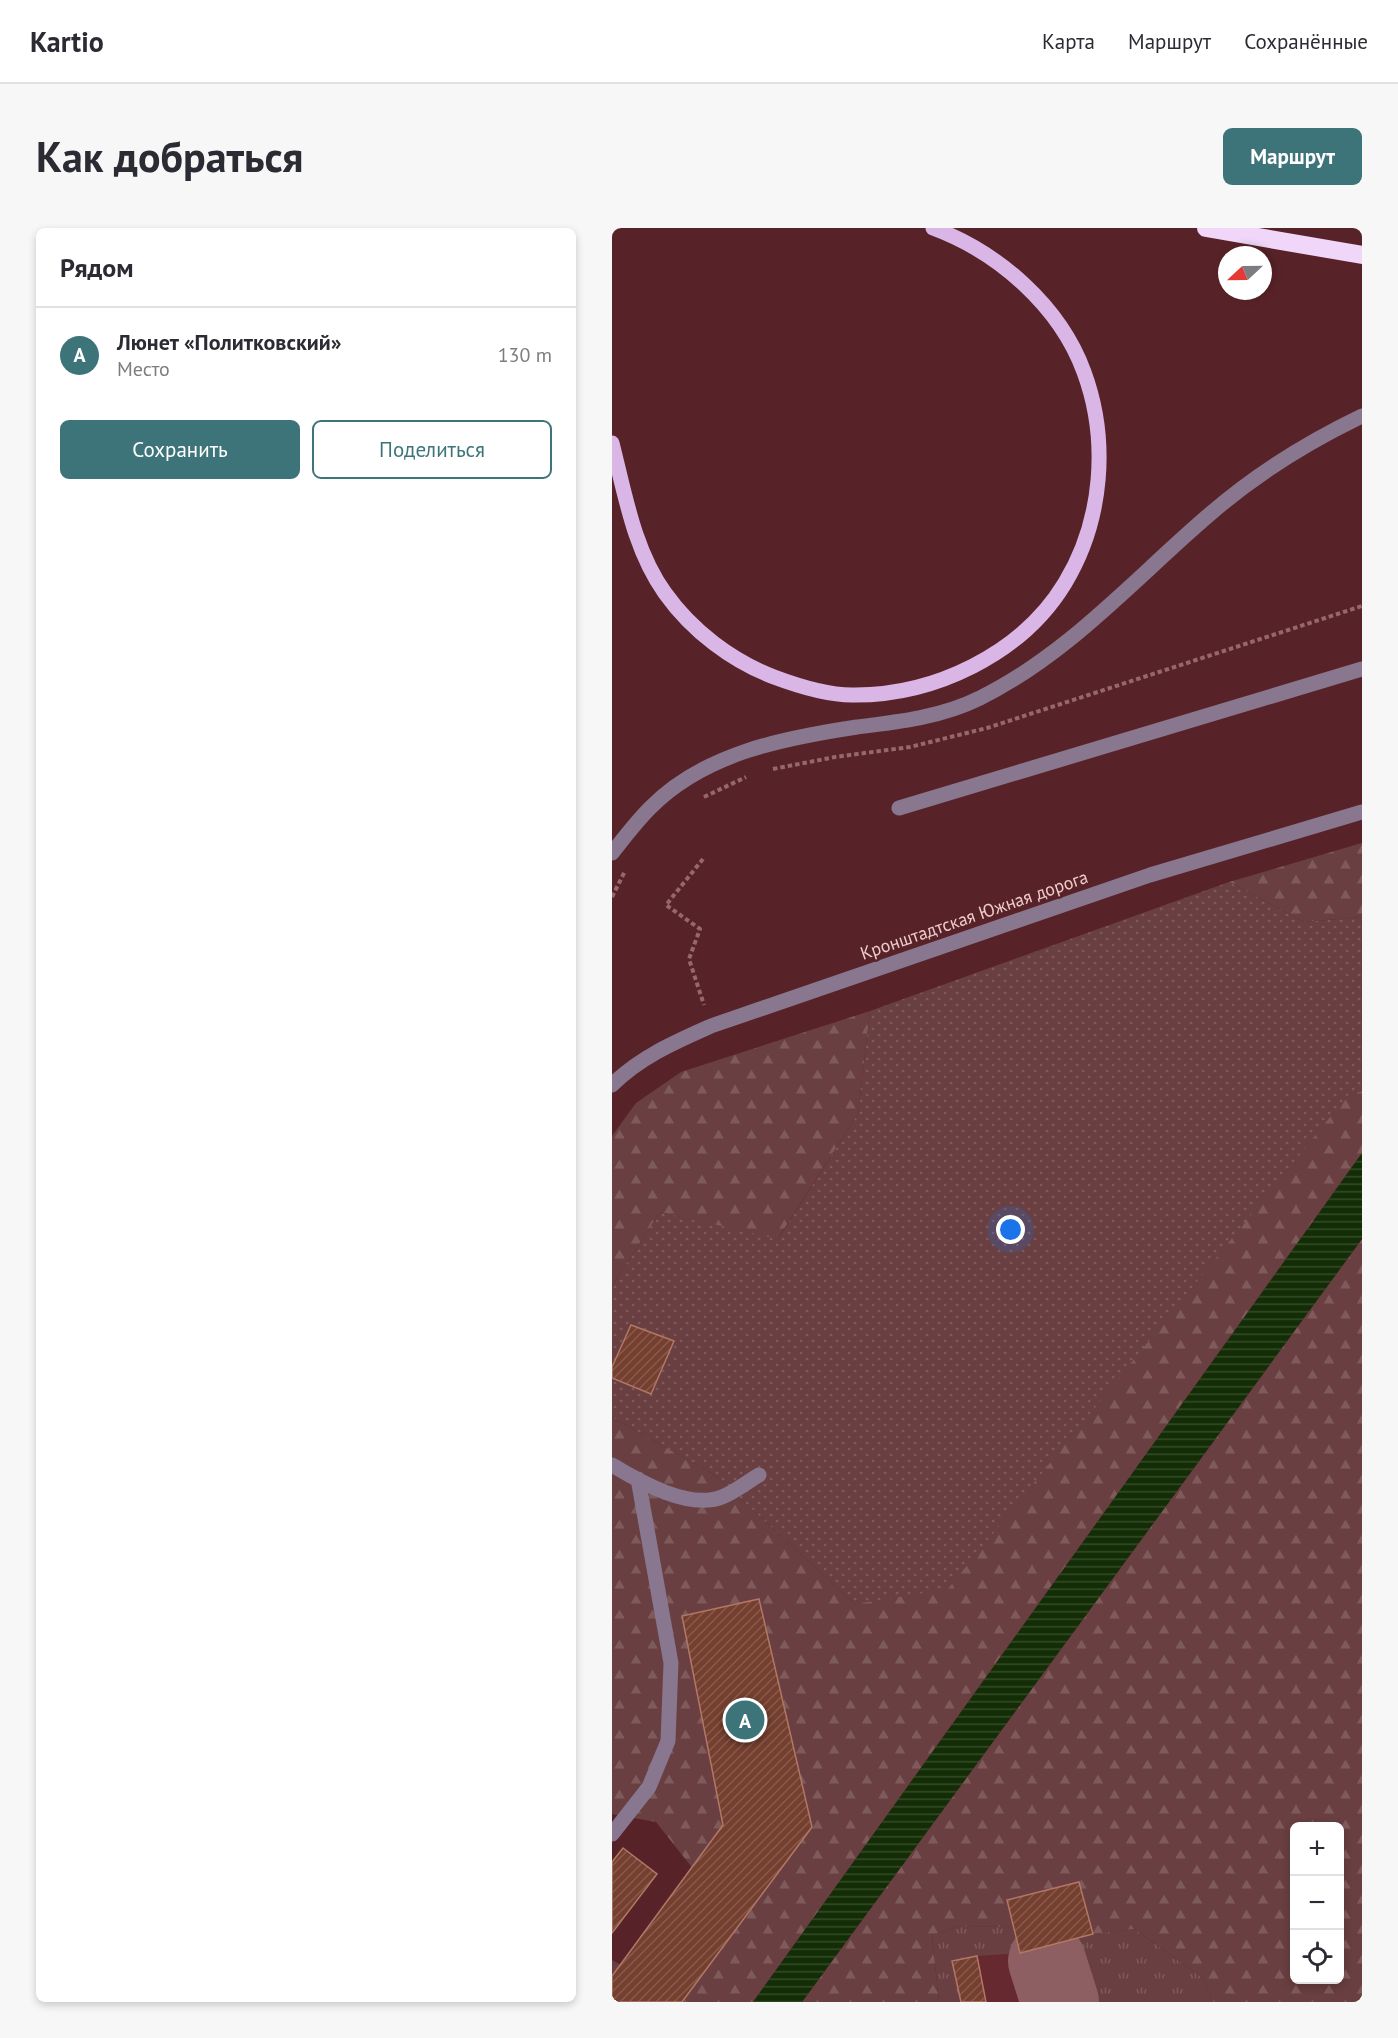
<!DOCTYPE html>
<html lang="ru">
<head>
<meta charset="utf-8">
<style>
  body { margin:0; font-family:"PT Sans",sans-serif; background:#f7f7f7; color:#2b2b33 }
  .controls { position:absolute; right:18px; bottom:18px; display:grid; overflow:hidden; border-radius:9px; box-shadow:0 3px 9px #0003 }
  .controls button { width:54px; height:54px; display:grid; place-items:center; padding:0; border:0; border-bottom:2px solid #e1e1e2; background:#fff; color:#2b2b33; font:30px sans-serif }
  .compass { position:absolute; left:606px; top:18px; width:54px; height:54px; border-radius:50%; background:#fff; box-shadow:0 3px 9px #0003; rotate:248deg }
  .you { position:absolute; left:399px; top:1002px; width:21px; height:21px; margin:-15px; border:4px solid #fff; border-radius:50%; background:#1a73e8; box-shadow:0 0 0 9px #1a73e833 }
  .badge { display:grid; place-items:center; width:39px; height:39px; border-radius:50%; background:#3d7479; color:#fff; font-size:20px; font-weight:700 }
  .pin { position:absolute; translate:-50% -50%; border:3px solid #fff; box-shadow:0 2px 6px #0006 }
  .list { margin:0; padding:0; list-style:none }
  h2 { display:flex; justify-content:space-between; align-items:center; height:78px; margin:0; padding:0 24px; font-size:26px }
  h2 small { font-size:20px; font-weight:400; color:#7c7c81 }
  .list li { display:grid; grid-template-columns:39px 1fr auto; gap:18px; align-items:center; box-sizing:border-box; height:96px; padding:0 24px; border-top:2px solid #e1e1e2 }
  .list b { display:block; font-size:22px; white-space:nowrap }
  .list p { margin:0; font-size:20px; white-space:nowrap; color:#7c7c81 }
  .list em { font-size:20px; font-style:normal; color:#7c7c81 }
  .actions { display:flex; gap:12px; padding:18px 24px }
  .actions a { flex:1; padding:14px 0; border:2px solid #3d7479; border-radius:9px; text-align:center; font-size:21px; color:#3d7479 }
  .actions .main { background:#3d7479; color:#fff }
  .icon { flex:none; width:33px; height:33px; fill:none; stroke:currentColor; stroke-width:2; stroke-linecap:round; stroke-linejoin:round }
  .map { position:relative; flex:none; width:750px; height:1774px; overflow:hidden; border-radius:9px }
  header { display:flex; align-items:center; gap:36px; box-sizing:border-box; height:84px; padding:0 30px; background:#fff; border-bottom:2px solid #e1e1e2 }
  header strong { font-size:28px }
  nav { display:flex; gap:33px; margin-inline-start:auto; font-size:21px }
  .intro { display:flex; align-items:center; justify-content:space-between; box-sizing:border-box; height:144px; padding:0 36px }
  h1 { margin:0; font-size:42px }
  .button { padding:15px 27px; border-radius:9px; background:#3d7479; color:#fff; font-size:21px; font-weight:700 }
  main { display:flex; gap:36px; padding:0 36px }
  aside { flex:1; background:#fff; border-radius:9px; box-shadow:0 3px 9px #0003 }
  .map>svg:first-child { display:block }
  .built { fill:#66292f }
  .grass { fill:url(#grass-tufts) }
  .forest { fill:url(#forest-firs); fill-rule:evenodd }
  .garden { fill:url(#garden-dots) }
  .water { fill:url(#water-rules) }
  .lines { fill:none; stroke-linecap:round; stroke-linejoin:round }
  .taxiway { stroke:#8e5f62; stroke-width:78 }
  .building { fill:url(#building-hatch); stroke:#b27766; stroke-width:1.5 }
  .path { stroke:#96686b; stroke-width:4; stroke-dasharray:4.5 3; stroke-linecap:butt }
  .minor { stroke:#88778f; stroke-width:15 }
  .major { stroke:#dab6e7; stroke-width:15 }
  .highway { stroke:#f0d7fa; stroke-width:18 }
  .labels { text-anchor:middle; dominant-baseline:central; stroke-width:5; stroke-linejoin:round; paint-order:stroke }
  .street-label { font-size:18px; fill:#efcccc; stroke:#582328 }
</style>
</head>
<body>
<header>
<strong>Kartio</strong>
<nav><a>Карта</a><a>Маршрут</a><a>Сохранённые</a></nav>
</header>
<div class="intro"><h1>Как добраться</h1><a class="button">Маршрут</a></div>
<main>
<aside>
<h2>Рядом<small></small></h2>
<ul class="list">
<li><span class="badge">A</span><div><b>Люнет «Политковский»</b><p>Место</p></div><em>130 m</em></li>
</ul>
<div class="actions"><a class="main">Сохранить</a><a>Поделиться</a></div>
</aside>
<div class="map">
<svg width="750" height="1774" viewBox="0 0 750 1774">
  <defs>
    <pattern id="grass-tufts" width="24" height="20" patternUnits="userSpaceOnUse" patternTransform="scale(1.5)"><rect width="24" height="20" fill="#693f41"/><path d="M3 7l-1-3M5 7V3M7 7l1-3M15 17l-1-3M17 17v-4M19 17l1-3" fill="none" stroke="#7f5a5b"/></pattern>
    <pattern id="forest-firs" width="22" height="20" patternUnits="userSpaceOnUse" patternTransform="scale(1.5)"><rect width="22" height="20" fill="#693f41"/><path d="M5 1l3.5 6h-7zM16 11l3.5 6h-7z" fill="#7f5a5b"/></pattern>
    <pattern id="garden-dots" width="8" height="8" patternUnits="userSpaceOnUse" patternTransform="scale(1.5)"><rect width="8" height="8" fill="#693f41"/><path d="M2 2h.1M6 6h.1" fill="none" stroke="#7f5a5b" stroke-width="1.8" stroke-linecap="round"/></pattern>
    <pattern id="water-rules" width="6" height="5" patternUnits="userSpaceOnUse" patternTransform="scale(1.5)"><rect width="6" height="5" fill="#132e06"/><path d="M0 2.5h6" fill="none" stroke="#364b29"/></pattern>
    <pattern id="building-hatch" width="6" height="6" patternUnits="userSpaceOnUse" patternTransform="scale(1.5)"><rect width="6" height="6" fill="#743f2f"/><path d="M-1 1l2-2M0 6l6-6M5 7l2-2" fill="none" stroke="#885a4c"/></pattern>
  </defs>
  <rect width="100%" height="100%" fill="#582328"/>
  <path class="built" d="M467 1654 601 1774H327L348 1698 401 1699 395 1672Z"/>
  <path class="grass" d="M348 1698 401 1699 408 1725 365 1728 341 1734 349 1774H327L320 1707Z
    M522 1701 591 1750 601 1774H463L447 1715 481 1706Z"/>
  <path class="forest" d="M750 615V689L692 694 617 654Z
    M258 783 246 886 165 1012 48 984 0 1058V908L24 875 69 844Z
    M750 863V925L141 1774H0V1732L44 1757 101 1666 44 1594 0 1586V1189L103 1247 243 1376 736 866Z
    M750 1011V1774H601L591 1750 522 1701 481 1706 467 1654 395 1672 401 1699 348 1698 320 1707 327 1774H190ZM682 1598H728V1752H682Z"/>
  <path class="garden" d="M617 654 692 694 750 689V863L736 867 336 1361 243 1376 103 1247 0 1189V1058L48 984 166 1011 246 886 258 783Z"/>
  <path class="water" d="M750 925V1011L190 1774H141Z"/>
  <g class="lines">
    <path class="taxiway" d="M435 1733 448 1774"/>
  </g>
  <path class="building" d="M19 1097 62 1113 39 1166 0 1150V1139Z
    M147 1371 200 1599 70 1774H0V1748L111 1597 70 1388Z
    M11 1620 45 1646 0 1705V1634Z
    M467 1654 481 1706 408 1725 395 1672Z
    M365 1728 374 1774H349L340 1733Z"/>
  <g class="lines">
    <path class="path" d="M161 541 223 529 298 519 375 500 750 378
      M92 569 134 549
      M91 631 54 677 88 701 77 731 92 777
      M0 669 13 643"/>
    <path class="minor" d="M287 580 750 441
      M0 625C12 610 24 594 38 580 92 525 172 510 245 499 287 494 330 489 368 470 457 426 524 349 598 286 643 247 696 214 750 188
      M0 857C28 829 63 814 99 798L538 647 750 584
      M0 1237C28 1254 77 1282 110 1269 123 1264 135 1254 147 1247
      M0 1606 37 1559 56 1513 59 1435 26 1251"/>
    <path class="major" d="M0 215C13 266 22 322 53 365 80 403 120 433 162 449 186 458 214 467 240 467 322 468 410 426 453 355 491 292 497 212 472 144 448 78 386 24 321 0"/>
    <path class="highway" d="M594 0 750 27"/>
  </g>
  <g class="labels">
    <g class="street-label">
      <text transform="translate(362 687) rotate(-19)">Кронштадтская Южная дорога</text>
    </g>
  </g>
</svg>
<div class="controls">
<button>+</button>
<button>−</button>
<button><svg class="icon" aria-label="locate" viewBox="0 0 24 24"><circle cx="12" cy="12" r="6"/><path d="M12 2v4M12 18v4M2 12h4M18 12h4"/></svg></button>
</div>
<svg class="compass" viewBox="-18 -18 36 36"><path d="M0-13l5 13h-10z" fill="#e53935"/><path d="M0 13l5-13h-10z" fill="#7c7c81"/></svg>
<div class="you"></div>
<div class="pin badge" style="left:133px;top:1492px">A</div>
</div>
</main>
</body>
</html>
